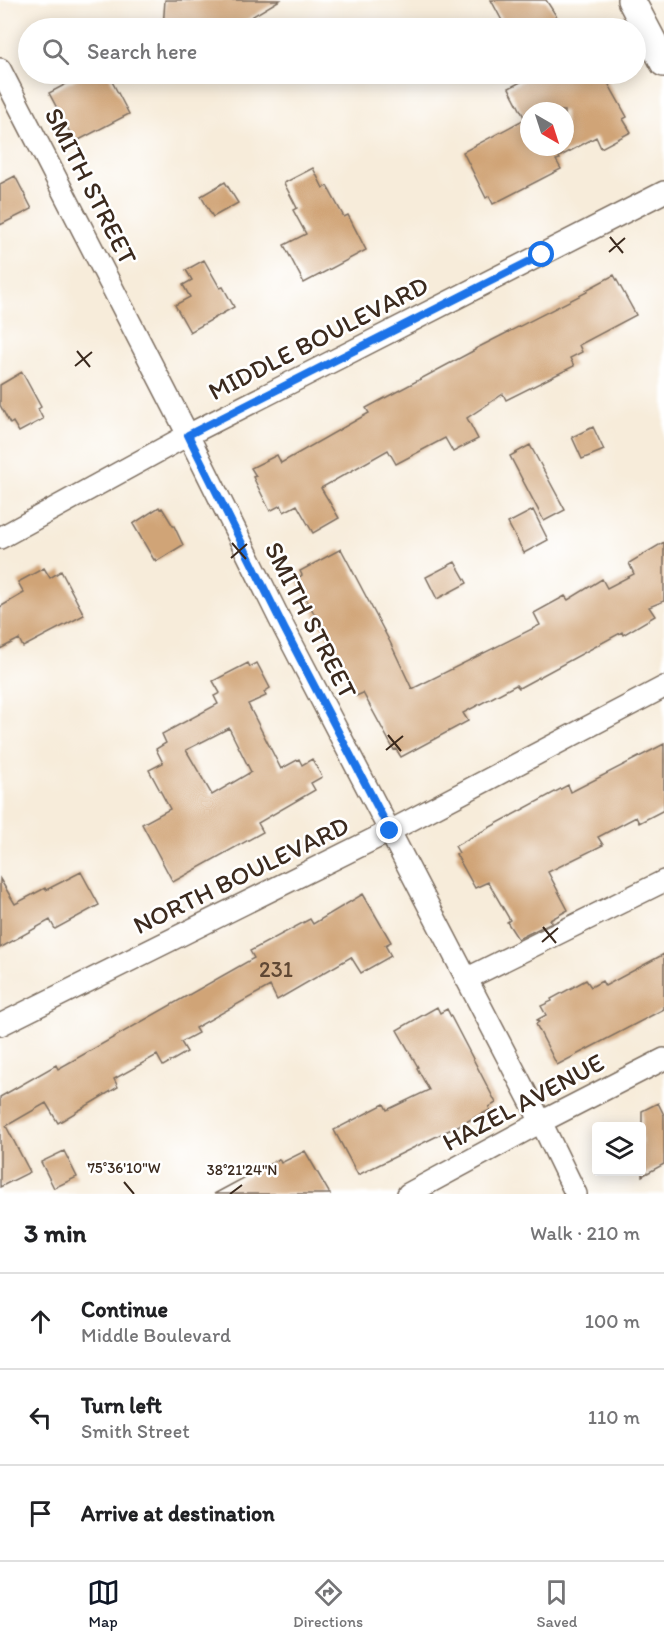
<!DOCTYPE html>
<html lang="en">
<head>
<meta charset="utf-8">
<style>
  body { margin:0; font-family:Itim,sans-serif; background:#f2f2f2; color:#202124 }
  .controls { position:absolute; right:18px; bottom:18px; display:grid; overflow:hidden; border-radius:6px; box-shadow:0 3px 15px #0003 }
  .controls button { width:54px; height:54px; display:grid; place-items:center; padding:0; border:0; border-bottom:2px solid #e0e0e0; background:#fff; color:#202124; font:30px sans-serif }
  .compass { position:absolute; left:520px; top:102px; width:54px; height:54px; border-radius:50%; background:#fff; box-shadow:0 3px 15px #0003; rotate:141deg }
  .stop { position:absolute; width:18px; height:18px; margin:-14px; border:4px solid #1a73e8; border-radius:50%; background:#fff }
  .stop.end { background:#1a73e8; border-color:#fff; box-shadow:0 2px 6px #0008 }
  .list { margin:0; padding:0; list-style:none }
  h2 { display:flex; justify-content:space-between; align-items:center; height:78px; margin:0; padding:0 24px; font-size:26px }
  h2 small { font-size:20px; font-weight:400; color:#757577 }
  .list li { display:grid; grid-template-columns:39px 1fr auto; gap:18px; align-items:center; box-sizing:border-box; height:96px; padding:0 24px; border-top:2px solid #e0e0e0 }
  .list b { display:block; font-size:22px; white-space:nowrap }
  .list p { margin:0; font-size:20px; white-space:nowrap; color:#757577 }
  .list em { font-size:20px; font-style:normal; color:#757577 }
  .icon { flex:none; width:33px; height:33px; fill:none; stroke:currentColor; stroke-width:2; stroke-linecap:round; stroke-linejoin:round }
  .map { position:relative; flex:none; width:664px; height:1194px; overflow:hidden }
  .search { position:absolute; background:#fff; box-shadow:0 3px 15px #0003; left:18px; right:18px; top:18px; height:66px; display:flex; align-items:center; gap:15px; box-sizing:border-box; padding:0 21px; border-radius:33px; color:#757577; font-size:22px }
  .sheet { height:366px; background:#fff }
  nav { display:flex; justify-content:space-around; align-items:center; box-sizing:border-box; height:84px; border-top:2px solid #e0e0e0; background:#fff; font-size:16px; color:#757577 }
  nav a { display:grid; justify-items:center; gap:3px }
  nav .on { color:#111827 }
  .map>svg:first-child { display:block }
  .building { fill:#d0a477; fill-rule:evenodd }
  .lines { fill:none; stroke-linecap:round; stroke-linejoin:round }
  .minor-casing { stroke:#7d6e60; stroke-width:24 }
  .tertiary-casing { stroke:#7d6e60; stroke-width:30 }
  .minor { stroke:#fff; stroke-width:21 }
  .tertiary { stroke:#fff; stroke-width:27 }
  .route { stroke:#1a73e8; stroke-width:8 }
  .ticks { fill:none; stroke:#3b2a1e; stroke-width:2 }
  .labels { text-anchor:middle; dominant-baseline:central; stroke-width:5; stroke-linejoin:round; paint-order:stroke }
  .number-label { font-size:22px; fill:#604834 }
  .street-label { font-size:26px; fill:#3b2a1e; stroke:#fff }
  .ticks-label { font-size:15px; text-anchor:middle; fill:#3b2a1e; stroke:#fff; stroke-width:5; stroke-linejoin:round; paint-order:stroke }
</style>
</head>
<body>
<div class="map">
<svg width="664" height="1194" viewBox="0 0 664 1194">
  <rect width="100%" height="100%" fill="#fff"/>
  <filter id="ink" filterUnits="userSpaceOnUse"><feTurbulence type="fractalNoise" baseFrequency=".0167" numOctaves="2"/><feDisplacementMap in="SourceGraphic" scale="12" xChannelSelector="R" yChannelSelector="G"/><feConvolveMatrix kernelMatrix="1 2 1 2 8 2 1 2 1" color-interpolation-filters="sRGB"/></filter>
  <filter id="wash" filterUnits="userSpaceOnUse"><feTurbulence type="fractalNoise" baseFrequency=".008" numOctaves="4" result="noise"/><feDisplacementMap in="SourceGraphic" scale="24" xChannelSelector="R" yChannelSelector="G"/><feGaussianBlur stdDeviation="1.35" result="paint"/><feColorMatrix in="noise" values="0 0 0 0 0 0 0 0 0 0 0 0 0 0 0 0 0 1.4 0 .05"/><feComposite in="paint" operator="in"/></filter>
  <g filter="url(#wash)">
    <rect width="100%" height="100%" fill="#f7ecda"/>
    <g id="blocks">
      <path class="building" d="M165 0H280L243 22 242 28H163Z
        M491 0H546L564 28H506Z
        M85 74H108L129 114 75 142 49 93Z
        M536 74H603L627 117 623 119 631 132 601 148 596 137 559 157 560 159 556 160 561 169 493 204 489 196 486 198 463 152 525 119 509 88ZM529 111H565V147H529Z
        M313 168 323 188 327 186 344 217 348 215 366 250 304 283 284 245 306 234 293 210 297 208 284 183Z
        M15 176 32 209 0 225V184Z
        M225 182 238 203 213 217 201 196Z
        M204 260 220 288 223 287 234 307 190 332 175 305 190 297 183 285 192 280 186 270Z
        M614 275 636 315 579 345 582 352 570 358 574 366 506 400 503 394 467 418 478 439 453 452 445 438 396 464 388 450 321 488 339 518 313 533 297 505 284 512 281 505 270 511 253 477 256 476 251 468 277 455 281 463 369 413 366 408 475 350V349L587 292 586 290Z
        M22 372 41 407 38 409 43 419 19 432 13 422 10 424 0 405V385Z
        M593 427 604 450 582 459 572 437Z
        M530 445 565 510 544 521 510 456Z
        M159 507 160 509 162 508 173 526H174L183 545 157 561 155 559 154 560 133 524Z
        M533 510 548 540 524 553 508 523Z
        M664 542V601L649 607 655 616 623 635 622 632 519 688 516 685 463 713 468 721 401 757 396 749 394 750 363 693 356 696 335 652 296 580 302 575 300 571 341 549 390 642 412 689 540 625 534 613 565 596 568 600 602 579 607 588 634 574 629 563Z
        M455 562 467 583 437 599 426 577Z
        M44 568 50 578 61 571 84 615 23 647 19 639 0 649V607L24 593 18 582Z
        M248 663 250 667 257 663 270 688 264 692 266 696 248 704 281 769 299 759 302 765 312 759 322 777 311 783 315 790 258 823 263 832 173 882 142 824 170 809 149 770 163 763 156 749 166 743 162 734 218 704 214 696 220 693 213 681ZM229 728 251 772 212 795 186 750Z
        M664 744V810L639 823 636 817 598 837 603 845 548 872 568 910 550 920 552 922 518 939 507 922 510 920 488 882 475 888 456 854 459 853 455 846 568 785 571 792Z
        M81 872 99 905 55 929 50 920 0 948V879L15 904 45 888 46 890Z
        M363 894 391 942 385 945 391 956 361 973 351 957 277 1000 270 986 195 1028 198 1033 181 1042 187 1052 163 1066 157 1055 114 1079 118 1087 58 1123 46 1103 6 1126 30 1172 0 1187V1097L56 1065 58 1069 254 958 250 951 310 919 313 924Z
        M664 954V1009L557 1065 536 1024 539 1022 537 1020 546 1015 541 1006 552 1001 551 999 586 980 591 987 602 981 605 986Z
        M437 1007 440 1013 447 1009 496 1103 489 1107 490 1110 358 1175 334 1130 384 1104 387 1110 429 1090 417 1068 418 1067 397 1030Z
        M658 1103 664 1115V1164L642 1176V1111Z
        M64 1151 77 1177 54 1188 41 1162Z
        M305 1151 330 1194H214L279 1159 281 1163Z"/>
    </g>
  </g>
  <g filter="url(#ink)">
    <use href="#blocks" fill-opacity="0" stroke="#7d6e60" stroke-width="1.5"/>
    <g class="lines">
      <g class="minor-casing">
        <path id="minor" d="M0 69 188 435 284 628 541 1122 576 1194
          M0 538 188 435 664 192
          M466 979 664 881
          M0 1025 390 831 664 687
          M408 1194 541 1122 664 1059"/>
      </g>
      <g class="tertiary-casing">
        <path id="tertiary" d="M631 0 664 63"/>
      </g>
      <use href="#minor" class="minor"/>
      <use href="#tertiary" class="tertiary"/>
    </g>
  </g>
  <g class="lines" filter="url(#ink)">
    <path class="route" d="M390 831 284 628 188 435 542 255"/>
  </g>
  <path class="ticks" d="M610 237 623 253M609 252 625 238M77 351 90 367M75 366 92 352M232 543 246 559M231 558 247 544M388 735 401 751M386 750 403 736M543 927 556 943M542 942 558 928M124 1182 134 1194M230 1194 242 1185"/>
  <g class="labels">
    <g class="number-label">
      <text x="276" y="969">231</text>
    </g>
    <g class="street-label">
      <text transform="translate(91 186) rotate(63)">SMITH STREET</text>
      <text transform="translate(318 338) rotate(-27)">MIDDLE BOULEVARD</text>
      <text transform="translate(311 620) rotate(63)">SMITH STREET</text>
      <text transform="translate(241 875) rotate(-26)">NORTH BOULEVARD</text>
      <text transform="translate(523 1102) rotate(-28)">HAZEL AVENUE</text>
    </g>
  </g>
  <g class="ticks-label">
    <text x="124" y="1173">75°36'10"W</text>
    <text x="242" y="1175">38°21'24"N</text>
  </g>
</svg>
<div class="controls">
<button><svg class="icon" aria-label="layers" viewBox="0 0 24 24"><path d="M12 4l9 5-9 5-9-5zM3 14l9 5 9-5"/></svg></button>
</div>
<svg class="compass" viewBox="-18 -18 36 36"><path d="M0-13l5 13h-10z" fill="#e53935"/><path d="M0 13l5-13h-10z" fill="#757577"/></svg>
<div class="stop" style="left:542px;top:255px"></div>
<div class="stop end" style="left:390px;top:831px"></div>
<div class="search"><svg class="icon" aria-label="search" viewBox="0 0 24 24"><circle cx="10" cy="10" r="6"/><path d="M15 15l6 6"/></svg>Search here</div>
</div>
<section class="sheet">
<h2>3 min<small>Walk · 210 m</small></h2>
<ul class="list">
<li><svg class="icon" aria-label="ahead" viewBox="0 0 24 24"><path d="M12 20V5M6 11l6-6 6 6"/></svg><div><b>Continue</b><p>Middle Boulevard</p></div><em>100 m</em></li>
<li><svg class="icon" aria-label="left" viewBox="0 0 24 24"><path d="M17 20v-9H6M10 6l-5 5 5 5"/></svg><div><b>Turn left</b><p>Smith Street</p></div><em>110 m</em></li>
<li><svg class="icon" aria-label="arrive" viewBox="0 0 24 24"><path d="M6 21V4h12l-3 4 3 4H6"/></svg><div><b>Arrive at destination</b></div></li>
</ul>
</section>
<nav>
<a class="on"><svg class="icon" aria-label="map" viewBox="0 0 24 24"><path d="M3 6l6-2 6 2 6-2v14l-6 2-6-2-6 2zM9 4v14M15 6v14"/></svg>Map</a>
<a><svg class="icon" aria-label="directions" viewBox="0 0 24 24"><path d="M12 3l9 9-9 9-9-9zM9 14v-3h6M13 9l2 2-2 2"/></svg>Directions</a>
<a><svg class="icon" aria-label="saved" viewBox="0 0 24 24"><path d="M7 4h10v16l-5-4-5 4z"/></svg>Saved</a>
</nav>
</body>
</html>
